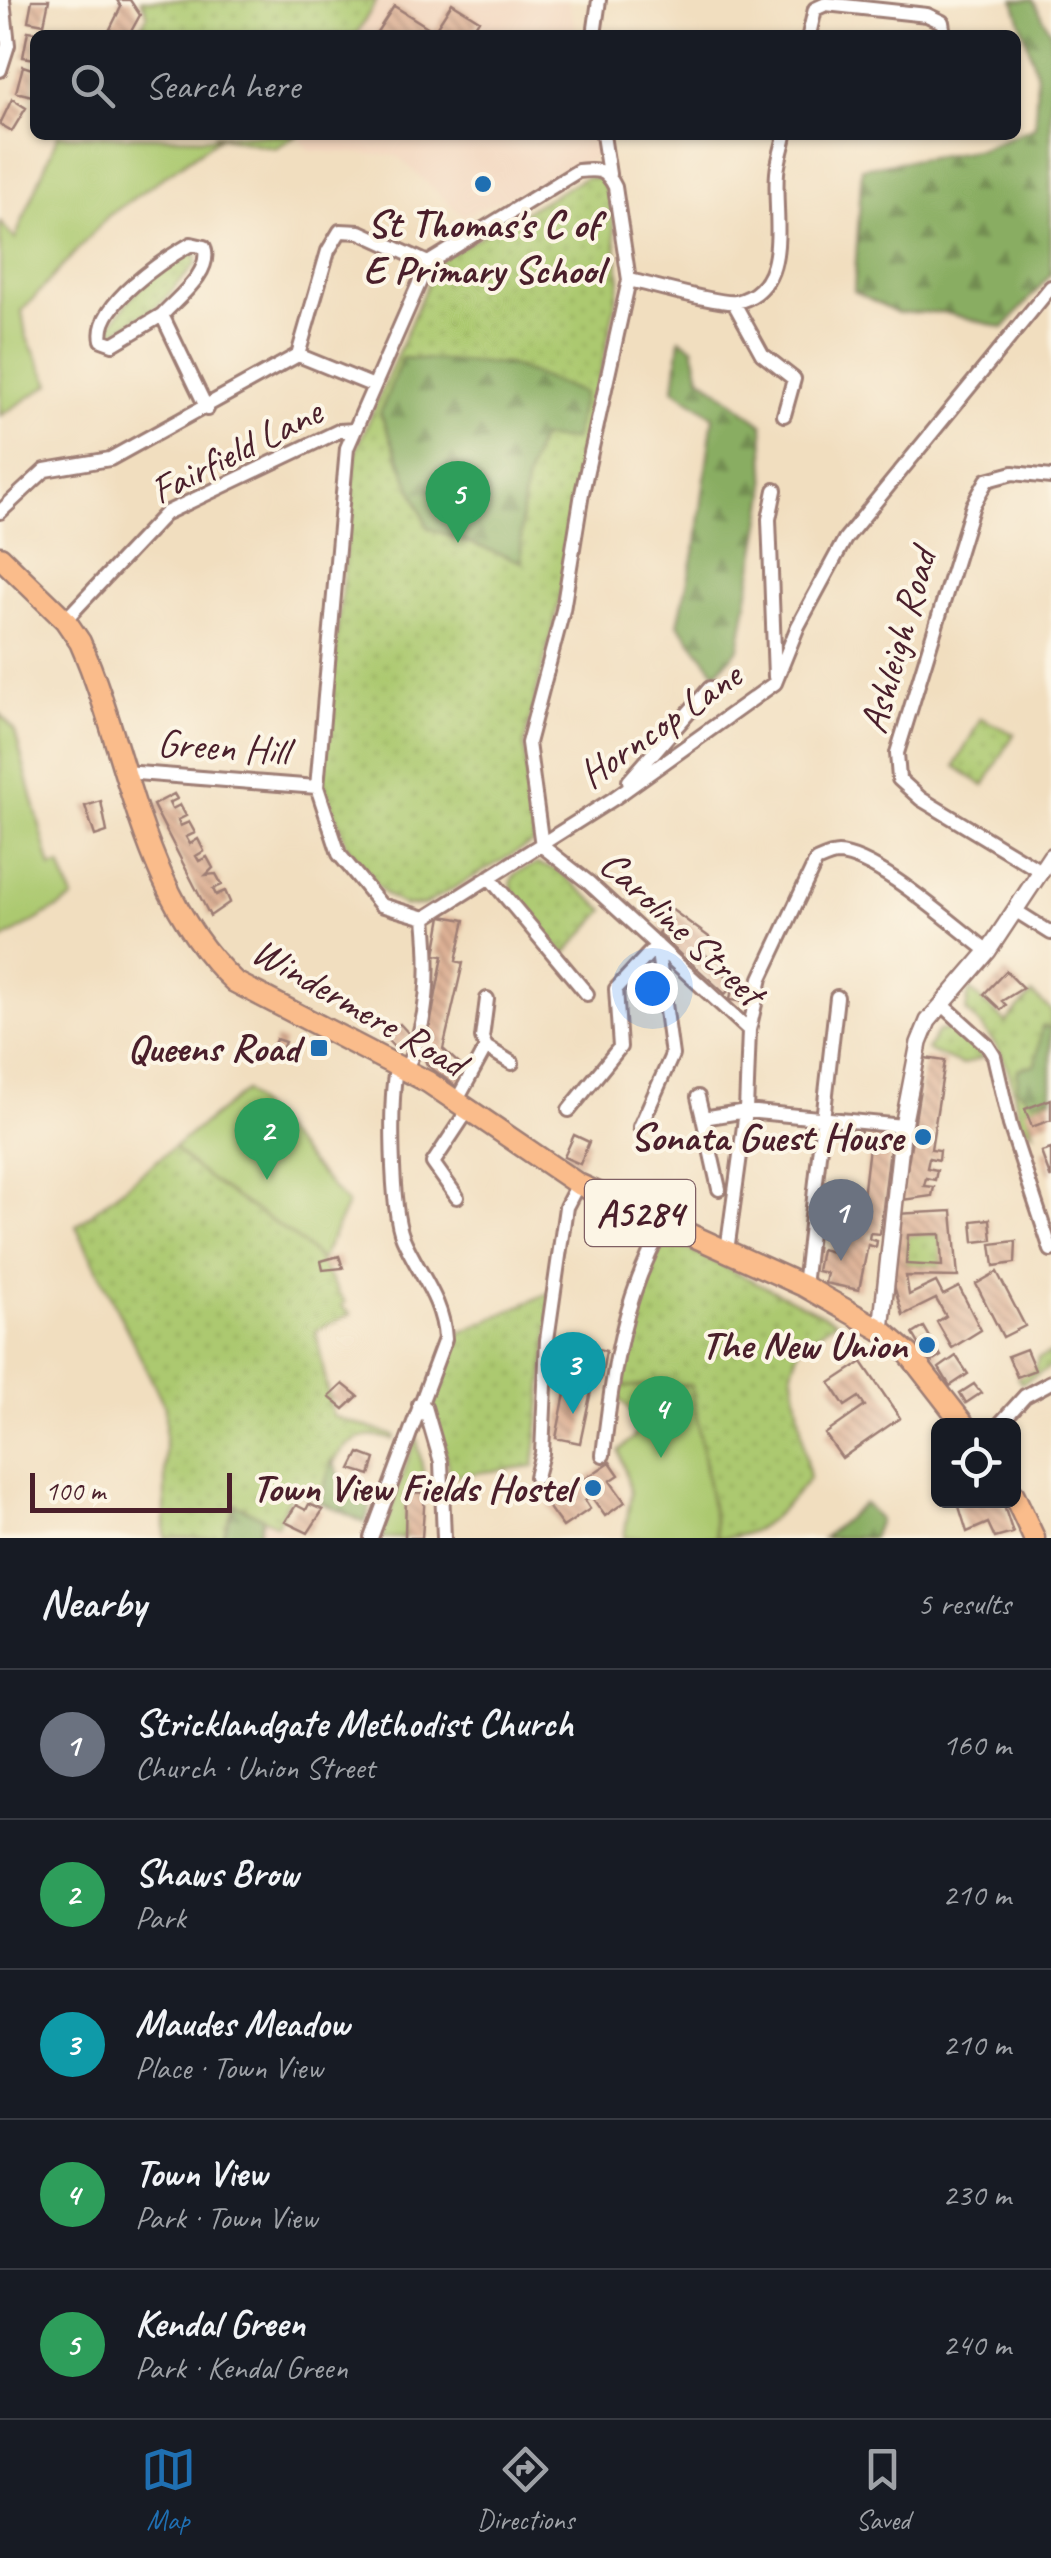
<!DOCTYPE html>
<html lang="en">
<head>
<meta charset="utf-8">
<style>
  body { margin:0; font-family:Caveat,sans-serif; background:#20242c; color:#f1f3f6 }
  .controls { position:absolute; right:30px; bottom:30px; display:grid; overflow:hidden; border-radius:15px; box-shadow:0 2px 8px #0004 }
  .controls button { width:90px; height:90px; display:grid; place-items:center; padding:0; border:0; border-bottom:2px solid #363941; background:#171b24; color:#f1f3f6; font:50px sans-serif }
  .scale { position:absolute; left:30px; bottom:25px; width:202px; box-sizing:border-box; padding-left:10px; border:5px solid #4a1f2b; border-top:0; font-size:28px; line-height:35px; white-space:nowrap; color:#4a1f2b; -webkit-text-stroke:8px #fcf5e5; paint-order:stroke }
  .you { position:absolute; left:652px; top:988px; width:35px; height:35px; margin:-25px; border:8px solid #fff; border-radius:50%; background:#1a73e8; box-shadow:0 0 0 15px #1a73e833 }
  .badge { display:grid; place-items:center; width:65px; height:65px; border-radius:50%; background:#1f6fb2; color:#fff; font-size:32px; font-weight:700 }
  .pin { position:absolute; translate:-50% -82px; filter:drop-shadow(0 2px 5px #0008) }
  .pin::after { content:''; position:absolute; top:52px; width:35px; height:30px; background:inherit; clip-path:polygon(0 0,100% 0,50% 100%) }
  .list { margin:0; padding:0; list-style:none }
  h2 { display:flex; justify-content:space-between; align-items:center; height:130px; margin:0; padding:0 40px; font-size:42px }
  h2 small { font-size:32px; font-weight:400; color:#9ea1a6 }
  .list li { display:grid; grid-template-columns:65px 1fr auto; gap:30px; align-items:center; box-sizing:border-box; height:150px; padding:0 40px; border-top:2px solid #363941 }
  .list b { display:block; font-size:38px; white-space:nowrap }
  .list p { margin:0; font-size:32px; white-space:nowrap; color:#9ea1a6 }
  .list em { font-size:32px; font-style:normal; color:#9ea1a6 }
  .icon { flex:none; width:55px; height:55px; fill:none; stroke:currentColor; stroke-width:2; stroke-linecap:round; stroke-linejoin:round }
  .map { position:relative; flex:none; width:1051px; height:1538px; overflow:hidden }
  .search { position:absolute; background:#171b24; box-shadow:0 2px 8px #0004; left:30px; right:30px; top:30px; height:110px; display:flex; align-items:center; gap:25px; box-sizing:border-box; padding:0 35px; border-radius:15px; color:#9ea1a6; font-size:38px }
  .sheet { height:880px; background:#171b24 }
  nav { display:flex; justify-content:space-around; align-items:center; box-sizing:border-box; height:140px; border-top:2px solid #363941; background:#171b24; font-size:28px; color:#9ea1a6 }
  nav a { display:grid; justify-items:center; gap:5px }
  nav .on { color:#1f6fb2 }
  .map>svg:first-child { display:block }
  .built { fill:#f2d5bd }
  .grass { fill:url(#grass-dots); stroke:#7b744e; stroke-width:2.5 }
  .forest { fill:url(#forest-firs); stroke:#6a6646; stroke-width:2.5 }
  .garden { fill:#acc970; stroke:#7b744e; stroke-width:2.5 }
  .building { fill:url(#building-back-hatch); fill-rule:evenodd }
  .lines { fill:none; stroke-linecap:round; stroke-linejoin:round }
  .minor-casing { stroke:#9e7e75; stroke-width:18 }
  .tertiary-casing { stroke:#9e7e75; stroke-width:20 }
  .trunk-casing { stroke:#9e7e75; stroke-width:25 }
  .minor { stroke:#fff; stroke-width:12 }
  .tertiary { stroke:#fff; stroke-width:15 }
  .trunk { stroke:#fabc8b; stroke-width:20 }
  .poi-dot { fill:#1f6fb2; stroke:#fcf5e5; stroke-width:4 }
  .labels { text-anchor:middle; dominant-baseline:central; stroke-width:8; stroke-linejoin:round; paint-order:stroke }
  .shield { fill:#fcf5e5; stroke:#7f5f63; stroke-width:2.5 }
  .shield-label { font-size:38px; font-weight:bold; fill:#4a1f2b }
  .poi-label { font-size:40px; font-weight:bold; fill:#4a1f2b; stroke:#fcf5e5; text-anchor:end }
  .street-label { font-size:40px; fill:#4a1f2b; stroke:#fcf5e5 }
</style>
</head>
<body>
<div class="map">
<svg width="1051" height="1538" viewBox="0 0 1051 1538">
  <defs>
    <pattern id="grass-dots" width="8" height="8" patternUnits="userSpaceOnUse" patternTransform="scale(2.5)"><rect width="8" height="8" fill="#acc970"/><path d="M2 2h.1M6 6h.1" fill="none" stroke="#96ac61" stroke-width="1.8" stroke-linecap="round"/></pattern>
    <pattern id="forest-firs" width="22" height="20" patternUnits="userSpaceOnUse" patternTransform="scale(2.5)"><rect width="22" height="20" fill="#89ad62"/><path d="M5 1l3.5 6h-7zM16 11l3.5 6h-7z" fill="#728c51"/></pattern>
    <pattern id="building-back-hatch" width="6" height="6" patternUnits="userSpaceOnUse" patternTransform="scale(2.5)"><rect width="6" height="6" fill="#ddb094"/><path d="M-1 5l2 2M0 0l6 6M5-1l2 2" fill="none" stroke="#b58f79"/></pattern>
  </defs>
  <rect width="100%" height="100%" fill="#fcf5e5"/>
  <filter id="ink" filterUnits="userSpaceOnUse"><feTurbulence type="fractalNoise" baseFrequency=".01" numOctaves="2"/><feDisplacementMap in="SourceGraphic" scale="20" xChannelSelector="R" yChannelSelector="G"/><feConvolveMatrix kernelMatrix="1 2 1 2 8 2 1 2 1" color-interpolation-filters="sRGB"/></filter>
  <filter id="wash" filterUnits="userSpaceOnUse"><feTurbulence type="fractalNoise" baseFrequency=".0048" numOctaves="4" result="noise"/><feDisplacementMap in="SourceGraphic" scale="40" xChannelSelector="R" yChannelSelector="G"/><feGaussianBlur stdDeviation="2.25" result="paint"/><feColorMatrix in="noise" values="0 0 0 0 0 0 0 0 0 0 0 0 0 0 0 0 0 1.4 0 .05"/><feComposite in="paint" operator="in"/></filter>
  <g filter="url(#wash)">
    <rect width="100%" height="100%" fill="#f1debf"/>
    <path class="built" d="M377 0H567L578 35H356Z
      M298 135H598L601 146 599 157 463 216 397 156 310 151Z
      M235 1504 302 1538H222Z"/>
    <path class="grass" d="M141 0H377L356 35H136L148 14Z
      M213 135H298L275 148Z
      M586 177 600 179 611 201 620 280 576 493 561 593 524 744 534 842 424 905 405 906 386 895 366 873 347 846 322 778 356 451 434 268 445 256Z
      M196 253V264L158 306 111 334 108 329C127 301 160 256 196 253Z
      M981 718 1014 734 984 786 955 766Z
      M537 864 557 870 605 910 565 954C553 941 497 892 515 875 519 870 531 867 537 864Z
      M969 989 1006 1022 1032 994 1051 1010V1099L1026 1109 1034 1132 1020 1125C1011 1071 1007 1050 966 1011Z
      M953 1029 968 1037 984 1057 962 1065 927 1050 938 1031Z
      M174 1147C209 1186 257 1208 299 1239 321 1256 329 1281 345 1302L341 1306 351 1314 316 1330 332 1416 395 1436 393 1440C347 1424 328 1464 320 1502L292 1490 277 1525 235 1504 222 1538H165V1407L76 1226Z
      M940 1234 942 1266 906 1264 908 1235Z
      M667 1239 836 1321 800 1346 792 1370 809 1479C780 1511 763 1538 717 1538L691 1385 620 1387C627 1334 636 1284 667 1239Z
      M553 1291 534 1466 450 1476 431 1396 450 1356 453 1336Z
      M1051 1353V1367L1021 1383 1017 1377 1035 1370 1038 1358Z"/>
    <path class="forest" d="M1014 0H1033L1051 32V274L1004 328 942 312 898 313 854 291 862 168 980 149 1035 127 1037 75Z
      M680 339 693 347 700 376 763 425 766 494 739 648 716 673 678 624 697 540 713 416 674 389Z
      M402 358 507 364 583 393 574 440 541 438C522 480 519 517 522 562L428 528 380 413Z
      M1042 1026 1051 1028V1096L1032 1101 1017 1089 1018 1069 1036 1064Z
      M332 1460 343 1482 372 1501 365 1523 320 1502Z
      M864 1503 879 1520 872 1538H823Z
      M235 1504 263 1518 258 1538H222Z"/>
    <path class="garden" d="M58 135 219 138 108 216 22 311 26 336 50 384 0 416V222L15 239Z
      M0 713 15 732 51 868 60 865 73 899 0 941Z
      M245 1091 347 1204 321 1261C277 1216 216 1194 174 1147Z
      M691 1385 717 1538H624L631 1493 619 1451 635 1436C636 1420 633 1409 619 1400L620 1387Z
      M416 1435 427 1492 406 1493 405 1538H382Z"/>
    <g id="blocks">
      <path class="building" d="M32 0H49L44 24 28 21Z
        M117 0H130L140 15 129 35H107L121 7Z
        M452 3 479 20 470 35H375L394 6 434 31Z
        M28 31 35 32V59L23 57Z
        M23 66 35 70 32 96 16 92Z
        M12 99 26 108 12 131 0 124Z
        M174 794 177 799 169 803 172 809 180 805 186 816 178 820 180 826 189 822 195 833 186 837 190 844 198 839 204 851 196 856 199 861 207 857 213 868 206 875 216 874 222 885 213 889 216 895 225 891 230 902 210 916 153 805Z
        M101 801 107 832 95 836 85 806Z
        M671 909 709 937 687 961 658 933 663 927 658 923Z
        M442 916 465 920 456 961 463 963 443 1049 469 1073 458 1088 427 1065 424 1057 443 956 435 955Z
        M701 950 734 984 749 986 747 1002 730 1000 732 987 725 994 690 962Z
        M1006 971 1023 988 1002 1001 1006 1005 1001 1010 984 994Z
        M400 1024 410 1035 395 1048 385 1037Z
        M276 1039 285 1042 279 1056 271 1052Z
        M925 1058 945 1061 931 1149 940 1150 939 1160 929 1158 927 1168 937 1170 935 1180 926 1178 924 1186 934 1187 932 1196 902 1200Z
        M1051 1099V1120L1032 1127 1025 1109Z
        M861 1128 892 1131 880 1234 870 1233 869 1239 877 1241 876 1247 868 1245 859 1290 825 1283 827 1273 817 1271 821 1249 832 1252 837 1228 859 1231 870 1138 860 1137Z
        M574 1135 589 1142 580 1164 564 1157Z
        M1051 1149V1179L1041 1152Z
        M952 1211 958 1277 906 1276 909 1295 936 1282 943 1295 959 1287 981 1330 952 1348 937 1322 946 1316 936 1299 903 1315 891 1276 896 1214ZM940 1234 942 1266 906 1264 908 1235Z
        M990 1219 992 1240 974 1242 972 1221Z
        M1016 1241 1015 1263 994 1266 991 1244Z
        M339 1256 343 1268 323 1270 321 1261Z
        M997 1272 1025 1326 1003 1337 976 1284Z
        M924 1327 941 1356 930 1363 913 1334Z
        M575 1344 606 1351 601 1379 591 1391 580 1443 556 1438Z
        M1026 1349 1035 1370 1017 1377 1008 1356Z
        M956 1356 968 1374 950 1386 939 1368Z
        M862 1362 900 1418 842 1458 825 1434 865 1406 859 1397 845 1406 830 1383Z
        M343 1384 358 1396 344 1409 329 1397Z
        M974 1384 981 1393 966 1403 960 1393Z
        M359 1453 375 1459 370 1475 351 1469Z
        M610 1462 619 1475 610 1481 625 1502 605 1516 591 1496 585 1501 590 1509 563 1527 547 1505Z
        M406 1492 425 1493 422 1538H405Z
        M957 1500H1002L1013 1533 995 1538 988 1523 967 1532Z
        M309 1504 323 1510 308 1533 285 1522 296 1505 306 1510Z"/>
    </g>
  </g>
  <g filter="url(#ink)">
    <use href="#blocks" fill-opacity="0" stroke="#9e7e75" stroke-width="2.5"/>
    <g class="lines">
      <g class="minor-casing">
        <path id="minor" d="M594 35 599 0
          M809 35 815 9 826 4 927 15 942 22 944 35
          M0 70 8 45 3 0
          M603 135 609 174
          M629 280C649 284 721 305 736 302 794 289 773 215 777 173 778 160 783 147 785 135
          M734 303 762 354 794 379 784 415
          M162 315 113 344 102 340C94 305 165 259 191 244L204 247C213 272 177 298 162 315L207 409
          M298 355 328 251 340 231 360 232 428 263
          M775 490 769 519 775 677
          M0 512 45 470 110 459 298 355 374 386
          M65 620 166 513 339 431 355 430
          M124 772 317 787
          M629 781 710 688
          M1042 872 921 799 899 779 897 753 973 505 987 480 1013 473 1051 477
          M489 877 587 994
          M1016 911 1051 933
          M425 918 381 905 339 854 317 787 347 448 428 263 578 171C597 169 606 168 615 187L629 280 582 493 563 610 528 743 542 846 588 882 749 1030 746 1111 727 1251
          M425 918 613 799 775 683 798 626 845 539 1051 287
          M942 1004 987 1045 994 1056 1010 1125 1051 1250
          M749 1030 761 978 816 861C823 858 831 854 838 854 877 855 955 927 988 951
          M486 1047 512 1063
          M406 1069C430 1021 430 970 425 918
          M698 1097 703 1118
          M456 1102 486 1047 482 1038 487 999
          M569 1110 620 1047 616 989 657 945
          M640 1127 672 1055 657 945
          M719 1189 703 1118 746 1111 903 1126
          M457 1197 433 1163 468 1110
          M804 1286 837 997
          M419 1404 425 1407 441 1462 444 1538
          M998 1426 1025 1396 1051 1382
          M603 1455C613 1373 622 1297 665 1224
          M536 1477 542 1453 547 1340 566 1207 578 1184
          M371 1538 445 1339C443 1299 418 1273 403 1238 391 1210 389 1095 397 1065"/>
      </g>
      <g class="tertiary-casing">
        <path id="tertiary" d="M881 1330 903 1126 919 1043 928 1021 988 951 1051 856"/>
      </g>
      <g class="trunk-casing">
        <path id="trunk" d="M0 557 65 620 80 642C129 753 141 896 235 982L428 1082 578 1184 804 1286 881 1330 909 1354 965 1426
          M1014 1495 1034 1538"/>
      </g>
      <use href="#minor" class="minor"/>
      <use href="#tertiary" class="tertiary"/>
      <use href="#trunk" class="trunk"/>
    </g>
  </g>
  <g class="poi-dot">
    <circle cx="483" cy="184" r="10"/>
    <rect x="309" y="1038" width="20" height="20" rx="5"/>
    <circle cx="923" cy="1137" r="10"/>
    <circle cx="927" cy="1345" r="10"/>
    <circle cx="593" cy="1488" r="10"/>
  </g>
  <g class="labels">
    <rect class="shield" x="585" y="1180" width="110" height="66" rx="8"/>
    <g class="shield-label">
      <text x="640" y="1213">A5284</text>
    </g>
    <g class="poi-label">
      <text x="483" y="224" text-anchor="middle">St Thomas's C of<tspan x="483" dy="46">E Primary School</tspan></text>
      <text x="299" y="1048">Queens Road</text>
      <text x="903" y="1137">Sonata Guest House</text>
      <text x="907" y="1345">The New Union</text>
      <text x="573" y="1488">Town View Fields Hostel</text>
    </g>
    <g class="street-label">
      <text transform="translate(236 451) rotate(-27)">Fairfield Lane</text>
      <text transform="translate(898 641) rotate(-74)">Ashleigh Road</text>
      <text transform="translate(660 725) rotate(-35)">Horncop Lane</text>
      <text transform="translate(223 747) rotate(4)">Green Hill</text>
      <text transform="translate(682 928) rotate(43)">Caroline Street</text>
      <text transform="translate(359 1007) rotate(30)">Windermere Road</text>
    </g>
  </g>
</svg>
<div class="controls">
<button><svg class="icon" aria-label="locate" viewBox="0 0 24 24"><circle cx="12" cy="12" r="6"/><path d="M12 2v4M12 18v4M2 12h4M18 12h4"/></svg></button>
</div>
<div class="scale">100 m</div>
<div class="you"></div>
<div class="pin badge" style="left:841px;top:1261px;background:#6b7280">1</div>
<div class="pin badge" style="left:267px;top:1180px;background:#2e9e5b">2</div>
<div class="pin badge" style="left:573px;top:1414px;background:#0f9aa8">3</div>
<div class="pin badge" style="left:661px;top:1458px;background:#2e9e5b">4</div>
<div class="pin badge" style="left:458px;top:543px;background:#2e9e5b">5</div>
<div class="search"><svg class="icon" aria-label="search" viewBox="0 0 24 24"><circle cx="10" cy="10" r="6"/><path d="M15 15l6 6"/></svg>Search here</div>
</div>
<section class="sheet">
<h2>Nearby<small>5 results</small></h2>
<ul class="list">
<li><span class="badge" style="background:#6b7280">1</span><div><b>Stricklandgate Methodist Church</b><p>Church · Union Street</p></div><em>160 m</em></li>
<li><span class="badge" style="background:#2e9e5b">2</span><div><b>Shaws Brow</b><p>Park</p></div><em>210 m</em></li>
<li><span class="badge" style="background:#0f9aa8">3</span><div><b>Maudes Meadow</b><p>Place · Town View</p></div><em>210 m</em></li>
<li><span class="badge" style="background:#2e9e5b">4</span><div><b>Town View</b><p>Park · Town View</p></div><em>230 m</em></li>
<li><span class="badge" style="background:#2e9e5b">5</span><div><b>Kendal Green</b><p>Park · Kendal Green</p></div><em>240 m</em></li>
</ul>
</section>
<nav>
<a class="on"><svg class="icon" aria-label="map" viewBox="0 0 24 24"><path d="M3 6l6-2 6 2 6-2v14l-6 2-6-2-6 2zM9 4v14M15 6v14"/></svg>Map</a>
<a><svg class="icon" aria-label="directions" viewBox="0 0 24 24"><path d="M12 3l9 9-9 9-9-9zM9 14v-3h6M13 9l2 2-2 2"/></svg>Directions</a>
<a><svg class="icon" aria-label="saved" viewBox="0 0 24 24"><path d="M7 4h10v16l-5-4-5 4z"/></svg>Saved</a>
</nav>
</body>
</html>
